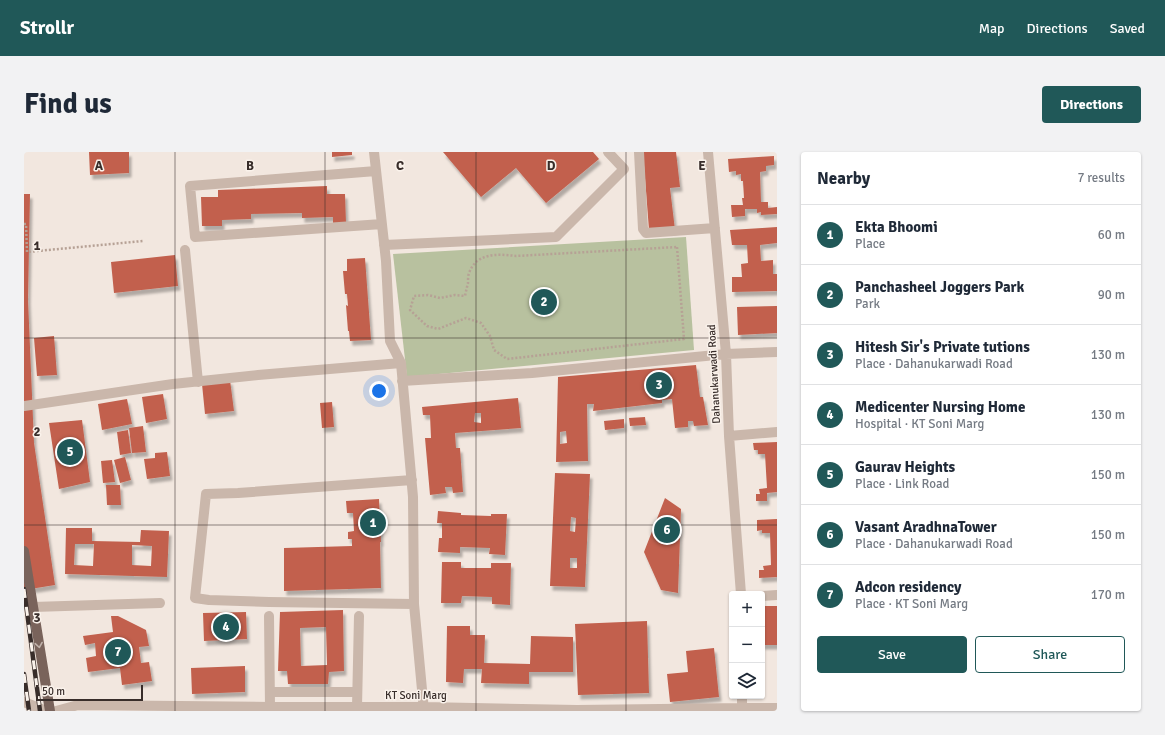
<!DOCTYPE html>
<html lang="en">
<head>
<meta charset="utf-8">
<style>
  body { margin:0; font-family:Signika,sans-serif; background:#f2f2f3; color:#1f2937 }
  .controls { position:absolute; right:12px; bottom:12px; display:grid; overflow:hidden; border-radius:4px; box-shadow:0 1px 3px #0004 }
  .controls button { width:36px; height:36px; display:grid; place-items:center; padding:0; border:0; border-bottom:1px solid #e0e1e3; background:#fff; color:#1f2937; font:20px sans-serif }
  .scale { position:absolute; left:12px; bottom:10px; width:107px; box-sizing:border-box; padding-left:4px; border:2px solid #382d2a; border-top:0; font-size:11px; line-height:14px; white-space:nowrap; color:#382d2a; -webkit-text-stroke:3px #faf2eb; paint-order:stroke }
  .you { position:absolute; left:355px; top:239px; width:14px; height:14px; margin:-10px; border:3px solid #fff; border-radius:50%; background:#1a73e8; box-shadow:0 0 0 6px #1a73e833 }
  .badge { display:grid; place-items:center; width:26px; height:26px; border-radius:50%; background:#205858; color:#fff; font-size:13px; font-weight:700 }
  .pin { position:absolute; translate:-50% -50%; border:2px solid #fff; box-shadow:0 1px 4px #0006 }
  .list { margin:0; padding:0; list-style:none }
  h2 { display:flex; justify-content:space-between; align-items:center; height:52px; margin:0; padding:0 16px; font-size:17px }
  h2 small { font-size:13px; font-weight:400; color:#747a83 }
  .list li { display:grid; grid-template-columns:26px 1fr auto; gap:12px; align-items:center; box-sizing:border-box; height:60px; padding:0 16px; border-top:1px solid #e0e1e3 }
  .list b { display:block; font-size:15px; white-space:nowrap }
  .list p { margin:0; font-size:13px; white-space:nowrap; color:#747a83 }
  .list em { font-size:13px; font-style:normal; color:#747a83 }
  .actions { display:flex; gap:8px; padding:12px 16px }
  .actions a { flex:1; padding:9px 0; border:1px solid #205858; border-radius:4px; text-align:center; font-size:14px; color:#205858 }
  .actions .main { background:#205858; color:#fff }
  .icon { flex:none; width:22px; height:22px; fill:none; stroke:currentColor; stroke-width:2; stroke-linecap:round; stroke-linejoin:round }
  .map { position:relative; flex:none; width:753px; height:559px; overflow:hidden; border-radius:4px }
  header { display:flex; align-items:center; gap:24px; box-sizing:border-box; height:56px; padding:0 20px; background:#205858; color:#fff }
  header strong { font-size:19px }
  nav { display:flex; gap:22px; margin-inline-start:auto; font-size:14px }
  .intro { display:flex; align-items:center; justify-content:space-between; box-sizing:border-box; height:96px; padding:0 24px }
  h1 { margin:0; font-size:28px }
  .button { padding:10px 18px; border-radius:4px; background:#205858; color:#fff; font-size:14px; font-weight:700 }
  main { display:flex; gap:24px; padding:0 24px }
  aside { flex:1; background:#fff; border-radius:4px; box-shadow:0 1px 3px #0004 }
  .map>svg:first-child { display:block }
  .green { fill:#b8c19f }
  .building { fill:#c2604d; fill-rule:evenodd; filter:url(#shadow) }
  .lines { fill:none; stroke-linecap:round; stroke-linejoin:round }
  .path { stroke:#b6a195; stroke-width:2.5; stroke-dasharray:2 2; stroke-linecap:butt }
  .minor { stroke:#cab7ab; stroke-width:10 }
  .major { stroke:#79635b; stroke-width:10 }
  .rail-casing { stroke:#382d2a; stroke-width:4.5 }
  .rail { stroke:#faf2eb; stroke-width:3; stroke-dasharray:9; stroke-linecap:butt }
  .oneway { stroke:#c0b2aa }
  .grid { fill:none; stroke:#382d2a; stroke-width:1; stroke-opacity:0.55 }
  .labels { text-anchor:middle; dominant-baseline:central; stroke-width:3; stroke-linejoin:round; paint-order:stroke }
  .street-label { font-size:11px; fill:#382d2a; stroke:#faf2eb }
  .grid-label { font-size:13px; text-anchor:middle; font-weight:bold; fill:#382d2a; stroke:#faf2eb; stroke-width:3; stroke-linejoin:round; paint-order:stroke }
</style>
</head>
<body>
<header>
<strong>Strollr</strong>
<nav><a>Map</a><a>Directions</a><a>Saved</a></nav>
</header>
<div class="intro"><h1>Find us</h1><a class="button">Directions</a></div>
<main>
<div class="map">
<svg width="753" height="559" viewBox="0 0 753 559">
  <defs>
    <filter id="shadow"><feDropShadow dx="2.5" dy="4.5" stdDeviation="1" flood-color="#0004"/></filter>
  </defs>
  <rect width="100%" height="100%" fill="#f2e7df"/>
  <path class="green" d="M662 85 670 198 383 225 369 102Z"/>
  <path class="building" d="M65 0H105V21L66 23Z
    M308 0H328V3L308 5Z
    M419 0H569L575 7 522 51 492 16 457 45Z
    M619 0H652L656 35 646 36 651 78H625Z
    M750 4V13L742 14V19L736 20 737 50H744V56L753 55V62L737 63V60L733 61V57H721V64L708 65 707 53H719L718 46H720L719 29H717V22L712 23V19L705 20 704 7Z
    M303 34V42H321L322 71 309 72V65L278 66V61L227 62V67L198 68V74H178L177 45H194V38Z
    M0 42H6L4 148 10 291 31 433 0 438Z
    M753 75V91L736 93 737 109 749 108V122H753V139L708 140V125H718L717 112 724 111 723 93H708L706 78Z
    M151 103 154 134 90 141 87 110Z
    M341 106 347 188 326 189 325 179H324L322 153 324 154 323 142H321L319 119H323V107Z
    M753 154V181L714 183 713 155Z
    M30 184 33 223 13 224 10 186Z
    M672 213 676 245H679L684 273 670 274 669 269H664V275L651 276 648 247 638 248V251L569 259 570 252H563L564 309 532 310 534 225ZM542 279 543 291 536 292V280Z
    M206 228 210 259 181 262 178 232Z
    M139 242 143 267 122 271 118 245Z
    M494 246 497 276 431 281 432 296H436L439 340 429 341 428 335H421L422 341 406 343 401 286H407L406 263H399L398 255ZM451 261H457V271L450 270Z
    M103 247 108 272 78 278 74 252Z
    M308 250 310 275 298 276 296 251Z
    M621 265 622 273 606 274 605 266Z
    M600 267V276L581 278 580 269Z
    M58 268 66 330 35 337 25 271Z
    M119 274 122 300 108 301 105 276Z
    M104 278 107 301 96 303 93 280Z
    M753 290V340L743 341V349H732V342H736L735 337 743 336 741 302H734V298H730L729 291Z
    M143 300 146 324 123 327 120 307 131 306V301Z
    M101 305 107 328 96 331 90 308Z
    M88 308 91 330 79 331 77 309Z
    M531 321 566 322 561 435 526 434ZM547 365 552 366 551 380 546 379ZM546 406H553V416H546Z
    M82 333H96L97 353H83Z
    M641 346 657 357 654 441 637 438 620 400Z
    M355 347 357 390H356L357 436 260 439V396L328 394V387H324V380L330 379 329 361H323L322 349Z
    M414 359 437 361V363L467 364V362H483L481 403 465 402 466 396 436 395V401L414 400 415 386H418V371H413Z
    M753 367V425L735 426V418H740L739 414 747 413 746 381H738V378L733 379V368Z
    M42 376H68V389L116 390 117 378 145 379 143 425 41 422ZM51 392H70L69 414 50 413ZM108 393 128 394 127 414 108 413Z
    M418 410H437V416H467V411H487L486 453 468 452V445L438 444 437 451H417Z
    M738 454H753V493H738Z
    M319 458 320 519 305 520 304 532H264L263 519H254L256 460ZM302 475 303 513 277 514 276 476Z
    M222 460 223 487 180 489 179 461Z
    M87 464H94L122 478 125 494 115 495 117 511 125 510 128 529 98 533 96 516 64 520 62 506 72 504 71 491 61 493 59 484 89 480Z
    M623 469 625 541 554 543 551 472Z
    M423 474H446V483H461L460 511 506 512 507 484 549 485V520H505V532L457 531 458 517H440L439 531 422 530Z
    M690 496 695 545 646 550 643 522 664 520 662 499Z
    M221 514V540L168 542 167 516Z"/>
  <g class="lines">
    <path class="path" d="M0 72H2L3 100 119 89
      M653 95 660 187 483 207 470 198 466 184 457 171 442 166 414 177 403 174 386 158 390 144 404 143 416 146 431 143 441 144C442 139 443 135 444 131 444 128 444 124 445 121 453 100 474 102 492 104Z"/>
    <path class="minor" d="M350 0 362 109 366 189 377 211 389 345 390 452 400 559
      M615 0 619 77 622 81 691 76
      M684 0 702 202 705 284 717 442
      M352 19 166 34 171 85 358 72
      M360 93 532 85 600 17 584 0
      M161 98 174 230
      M378 229 508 221 702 202 753 200
      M0 254 149 232 234 223 377 211
      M705 284 753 280
      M388 328 214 341 182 342 171 446 185 448 245 450 390 452
      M738 444 753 443
      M9 455 136 451
      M245 464 246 555
      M246 540H333
      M0 550 22 559
      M333 555 335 464
      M32 559 54 553 246 555H400L553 558 718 556H753
      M718 559V544"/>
    <path class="major" d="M0 399 26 559"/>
    <g class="rail-casing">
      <path id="rail" d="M0 437 16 559
        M0 522 5 559"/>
    </g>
    <use href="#rail" class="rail"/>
  </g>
  <defs><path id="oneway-chevron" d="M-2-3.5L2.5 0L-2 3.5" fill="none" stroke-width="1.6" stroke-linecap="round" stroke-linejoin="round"/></defs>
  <use class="oneway" href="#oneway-chevron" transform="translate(15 493) rotate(81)"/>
  <path class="grid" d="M151 0V559M301 0V559M452 0V559M602 0V559M0 186H753M0 373H753"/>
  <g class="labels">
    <g class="street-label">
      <text transform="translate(690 222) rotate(-93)">Dahanukarwadi Road</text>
      <text x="392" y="543">KT Soni Marg</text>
    </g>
  </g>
  <g class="grid-label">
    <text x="75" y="18">A</text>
    <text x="226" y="18">B</text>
    <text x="376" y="18">C</text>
    <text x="527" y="18">D</text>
    <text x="678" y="18">E</text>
    <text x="13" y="98">1</text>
    <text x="13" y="284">2</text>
    <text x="13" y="470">3</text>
  </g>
</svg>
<div class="controls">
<button>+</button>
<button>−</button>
<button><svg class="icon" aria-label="layers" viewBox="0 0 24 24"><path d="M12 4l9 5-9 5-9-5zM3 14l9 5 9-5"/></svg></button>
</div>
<div class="scale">50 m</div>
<div class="you"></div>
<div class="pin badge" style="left:349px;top:371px">1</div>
<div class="pin badge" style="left:520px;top:150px">2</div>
<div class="pin badge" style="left:635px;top:233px">3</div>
<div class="pin badge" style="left:202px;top:475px">4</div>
<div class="pin badge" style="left:46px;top:300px">5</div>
<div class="pin badge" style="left:643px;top:378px">6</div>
<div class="pin badge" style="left:94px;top:500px">7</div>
</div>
<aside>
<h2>Nearby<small>7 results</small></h2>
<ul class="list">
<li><span class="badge">1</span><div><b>Ekta Bhoomi</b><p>Place</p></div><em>60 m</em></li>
<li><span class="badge">2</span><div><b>Panchasheel Joggers Park</b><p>Park</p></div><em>90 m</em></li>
<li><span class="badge">3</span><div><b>Hitesh Sir's Private tutions</b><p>Place · Dahanukarwadi Road</p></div><em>130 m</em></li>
<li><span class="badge">4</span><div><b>Medicenter Nursing Home</b><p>Hospital · KT Soni Marg</p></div><em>130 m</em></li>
<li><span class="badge">5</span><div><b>Gaurav Heights</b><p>Place · Link Road</p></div><em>150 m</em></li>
<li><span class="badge">6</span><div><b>Vasant AradhnaTower</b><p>Place · Dahanukarwadi Road</p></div><em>150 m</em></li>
<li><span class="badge">7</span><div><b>Adcon residency</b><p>Place · KT Soni Marg</p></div><em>170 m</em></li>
</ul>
<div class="actions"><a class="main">Save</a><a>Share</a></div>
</aside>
</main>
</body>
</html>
